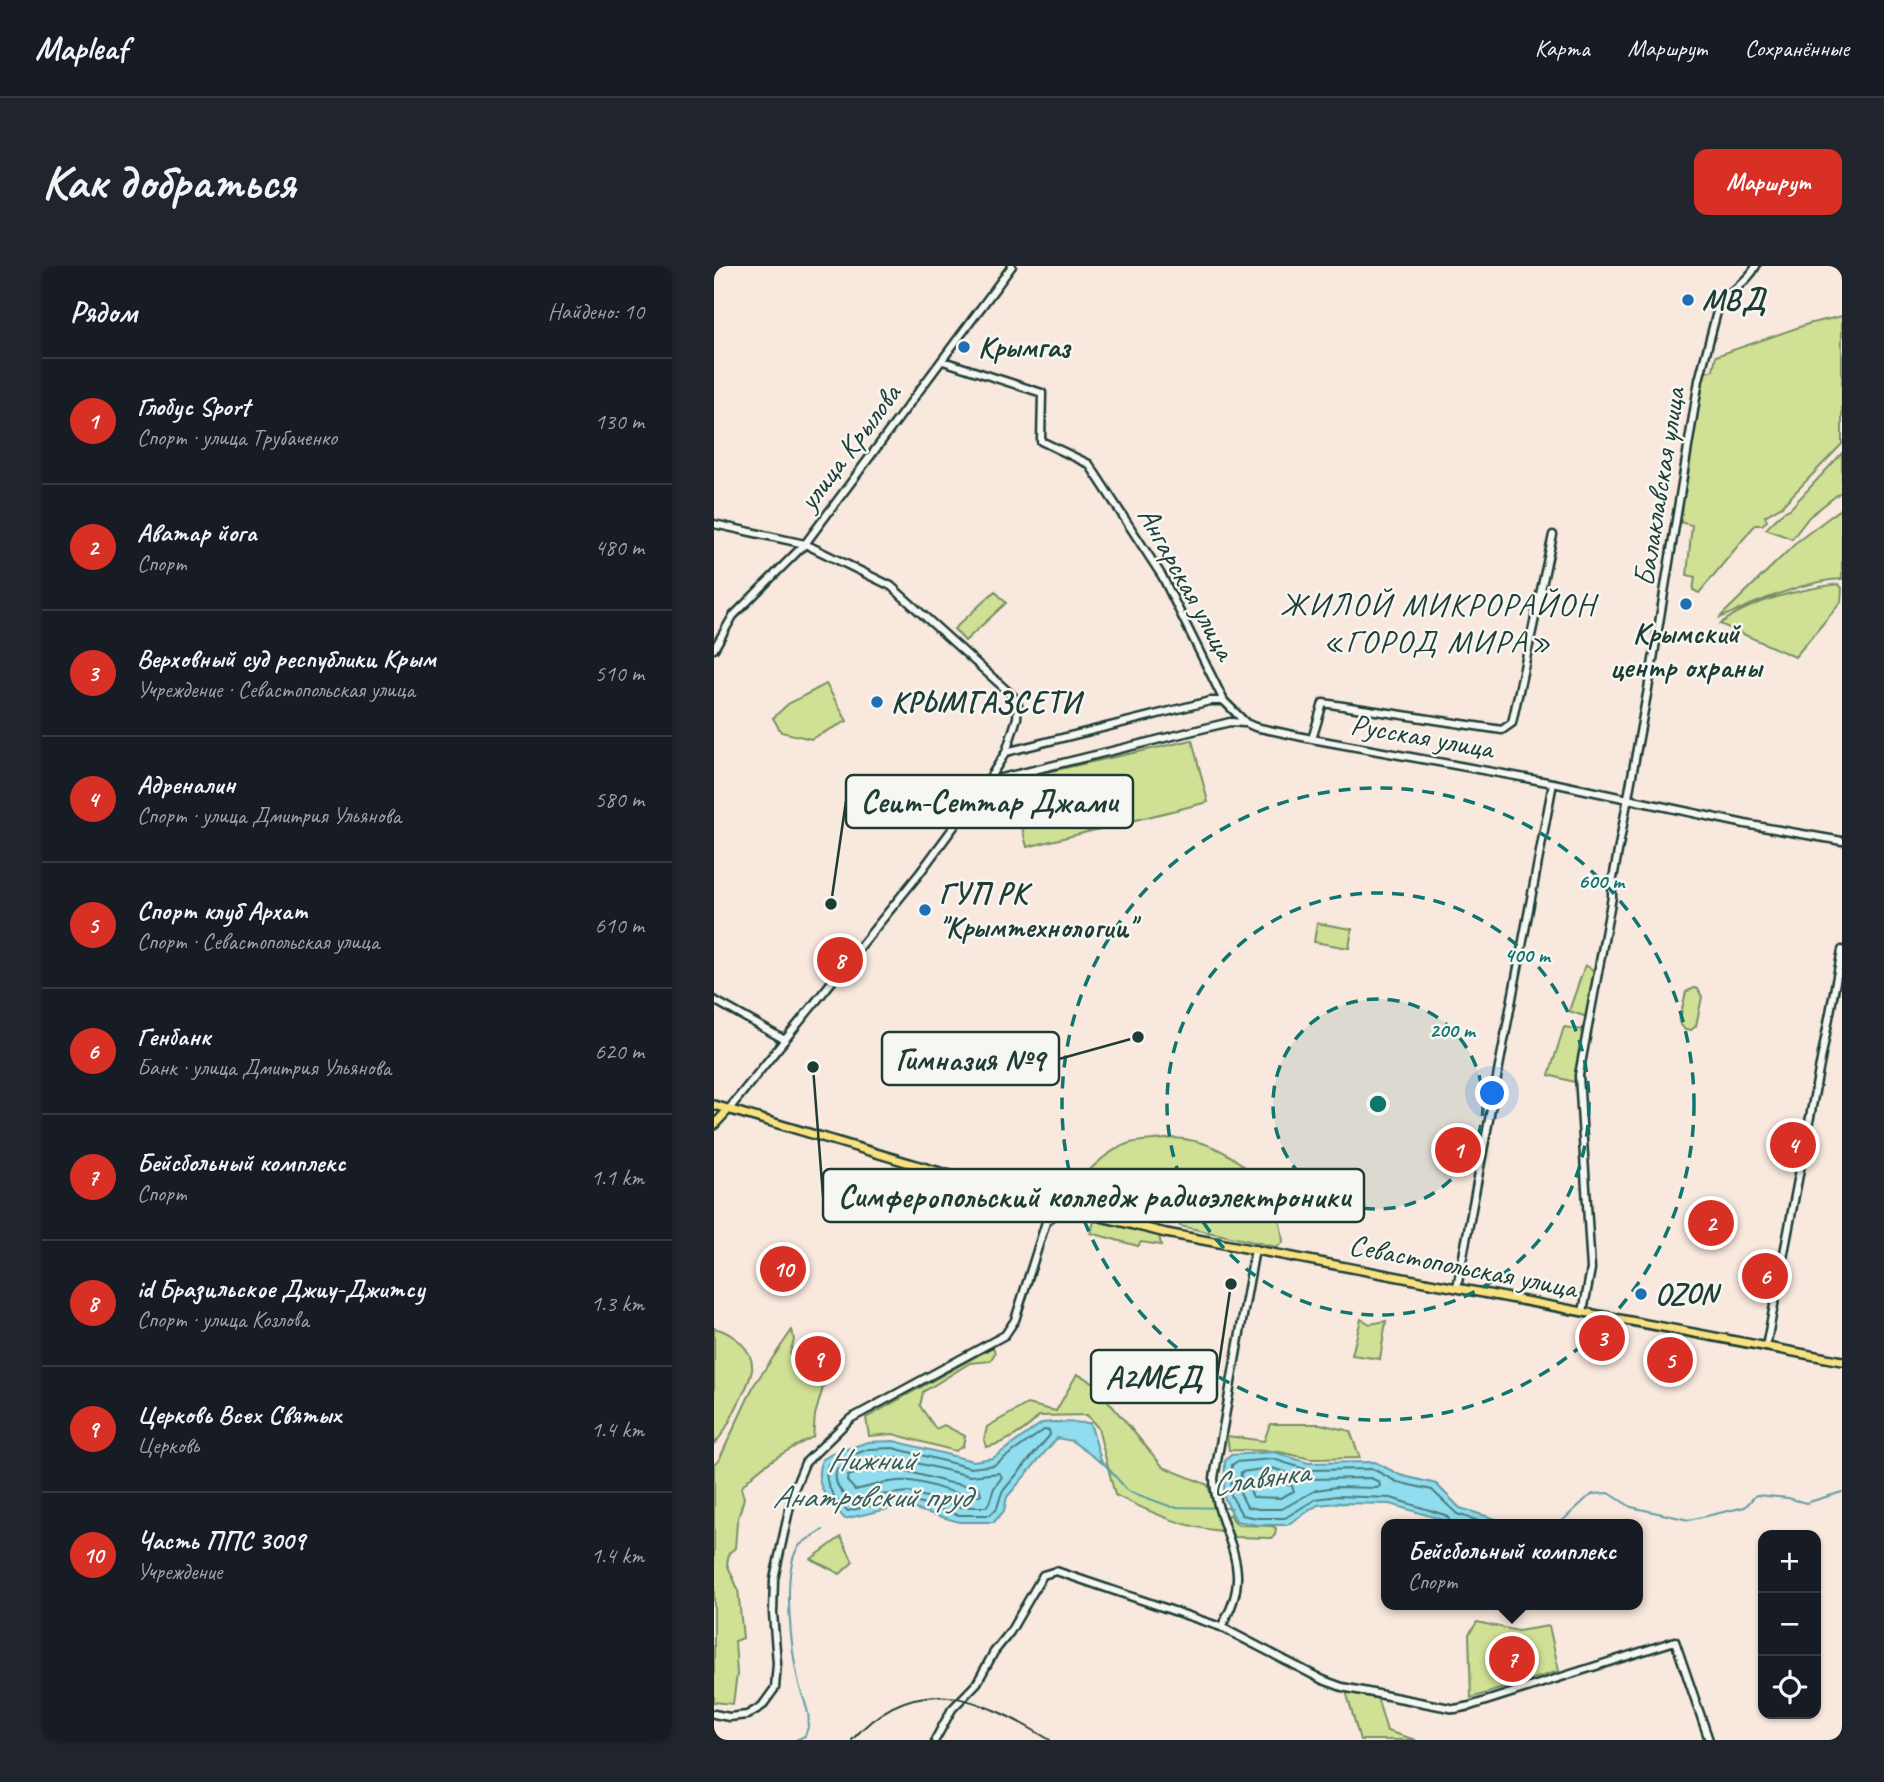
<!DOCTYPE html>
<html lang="ru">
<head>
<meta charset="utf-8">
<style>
  body { margin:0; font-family:Caveat,sans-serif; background:#20242c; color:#f1f3f6 }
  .controls { position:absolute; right:21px; bottom:21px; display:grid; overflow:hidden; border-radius:14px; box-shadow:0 2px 5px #0004 }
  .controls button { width:63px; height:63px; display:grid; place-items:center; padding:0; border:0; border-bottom:2px solid #363941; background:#171b24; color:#f1f3f6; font:35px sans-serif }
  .you { position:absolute; left:779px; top:828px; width:24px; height:24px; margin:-18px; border:5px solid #fff; border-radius:50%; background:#1a73e8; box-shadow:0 0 0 10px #1a73e833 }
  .badge { display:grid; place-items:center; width:46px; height:46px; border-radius:50%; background:#d93025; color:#fff; font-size:23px; font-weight:700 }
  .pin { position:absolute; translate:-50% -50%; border:4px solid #fff; box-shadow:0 2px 7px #0006 }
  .popup { position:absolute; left:667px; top:1253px; width:262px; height:91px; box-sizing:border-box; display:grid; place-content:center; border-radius:14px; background:#171b24; filter:drop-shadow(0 2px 5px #0005); font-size:23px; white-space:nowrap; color:#9ea1a6 }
  .popup b { font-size:26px; color:#f1f3f6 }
  .popup::after { content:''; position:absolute; left:50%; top:100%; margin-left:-14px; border:14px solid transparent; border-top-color:#171b24 }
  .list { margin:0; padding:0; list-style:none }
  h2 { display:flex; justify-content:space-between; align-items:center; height:91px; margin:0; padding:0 28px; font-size:30px }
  h2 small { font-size:23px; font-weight:400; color:#9ea1a6 }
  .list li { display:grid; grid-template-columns:46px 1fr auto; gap:21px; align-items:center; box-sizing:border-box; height:126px; padding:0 28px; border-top:2px solid #363941 }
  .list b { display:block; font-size:26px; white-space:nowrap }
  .list p { margin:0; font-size:23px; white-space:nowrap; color:#9ea1a6 }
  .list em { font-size:23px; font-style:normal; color:#9ea1a6 }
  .icon { flex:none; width:38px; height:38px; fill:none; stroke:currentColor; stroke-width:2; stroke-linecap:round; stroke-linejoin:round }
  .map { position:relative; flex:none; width:1128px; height:1474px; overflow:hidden; border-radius:14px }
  header { display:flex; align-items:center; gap:42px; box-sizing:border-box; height:98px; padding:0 35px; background:#171b24; border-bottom:2px solid #363941 }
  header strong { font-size:33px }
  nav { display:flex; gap:38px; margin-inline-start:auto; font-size:24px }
  .intro { display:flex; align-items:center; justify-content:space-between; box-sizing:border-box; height:168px; padding:0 42px }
  h1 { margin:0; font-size:49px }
  .button { padding:18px 32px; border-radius:14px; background:#d93025; color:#fff; font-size:24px; font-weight:700 }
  main { display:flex; gap:42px; padding:0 42px }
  aside { flex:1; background:#171b24; border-radius:14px; box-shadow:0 2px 5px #0004 }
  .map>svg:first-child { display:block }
  .green { fill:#d0e196; stroke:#788f65; stroke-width:2 }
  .water { fill:#8fddee; stroke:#629da4; stroke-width:2 }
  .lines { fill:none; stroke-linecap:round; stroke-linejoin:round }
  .shore { stroke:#4c7d7e; stroke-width:2 }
  .stream { stroke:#629da4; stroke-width:2 }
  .secondary-casing { stroke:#1f3d34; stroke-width:11 }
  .primary-casing { stroke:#1f3d34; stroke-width:12 }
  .secondary { stroke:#f6f6f2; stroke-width:6 }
  .primary { stroke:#f9e181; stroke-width:7 }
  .rail { stroke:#1f3d34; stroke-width:2 }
  .ring { fill:none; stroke:#0f766e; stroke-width:3.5; stroke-dasharray:12 9 }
  .poi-dot { fill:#1f6fb2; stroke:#f6f6f2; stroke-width:2.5 }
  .labels { text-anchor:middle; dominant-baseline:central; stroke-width:5; stroke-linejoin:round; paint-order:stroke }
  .poi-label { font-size:30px; font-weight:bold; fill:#1f3d34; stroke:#f6f6f2; text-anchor:start }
  .street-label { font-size:30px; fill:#1f3d34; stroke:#f6f6f2 }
  .neighbourhood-label { font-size:32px; letter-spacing:2px; fill:#1f3d34; stroke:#f6f6f2 }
  .water-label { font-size:32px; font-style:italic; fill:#355d59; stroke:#f6f6f2 }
  .centre { fill:#0f766e; stroke:#f6f6f2; stroke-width:3.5 }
  .ring-label { font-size:21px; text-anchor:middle; font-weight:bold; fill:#0f766e; stroke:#f6f6f2; stroke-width:5; stroke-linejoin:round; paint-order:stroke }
  .leader { fill:none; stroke:#1f3d34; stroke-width:2.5 }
  .callout-dot { fill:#1f3d34; stroke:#f6f6f2; stroke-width:2.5 }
  .callout { fill:#f6f6f2; stroke:#1f3d34; stroke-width:2.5 }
  .callout-label { font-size:32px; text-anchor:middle; font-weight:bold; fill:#1f3d34 }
</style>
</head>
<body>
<header>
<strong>Mapleaf</strong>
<nav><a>Карта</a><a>Маршрут</a><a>Сохранённые</a></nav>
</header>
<div class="intro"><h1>Как добраться</h1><a class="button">Маршрут</a></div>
<main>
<aside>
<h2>Рядом<small>Найдено: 10</small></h2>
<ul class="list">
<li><span class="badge">1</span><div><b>Глобус Sport</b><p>Спорт · улица Трубаченко</p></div><em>130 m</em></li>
<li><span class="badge">2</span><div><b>Аватар йога</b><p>Спорт</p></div><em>480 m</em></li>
<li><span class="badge">3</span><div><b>Верховный суд республики Крым</b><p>Учреждение · Севастопольская улица</p></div><em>510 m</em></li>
<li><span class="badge">4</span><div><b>Адреналин</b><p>Спорт · улица Дмитрия Ульянова</p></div><em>580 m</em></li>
<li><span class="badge">5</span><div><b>Спорт клуб Архат</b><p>Спорт · Севастопольская улица</p></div><em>610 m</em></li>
<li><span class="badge">6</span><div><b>Генбанк</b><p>Банк · улица Дмитрия Ульянова</p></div><em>620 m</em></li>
<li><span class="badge">7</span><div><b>Бейсбольный комплекс</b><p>Спорт</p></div><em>1.1 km</em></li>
<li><span class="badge">8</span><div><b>id Бразильское Джиу-Джитсу</b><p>Спорт · улица Козлова</p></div><em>1.3 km</em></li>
<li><span class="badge">9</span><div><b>Церковь Всех Святых</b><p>Церковь</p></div><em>1.4 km</em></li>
<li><span class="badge">10</span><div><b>Часть ППС 3009</b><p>Учреждение</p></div><em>1.4 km</em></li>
</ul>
</aside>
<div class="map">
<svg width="1128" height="1474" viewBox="0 0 1128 1474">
  <rect width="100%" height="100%" fill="#f8e8de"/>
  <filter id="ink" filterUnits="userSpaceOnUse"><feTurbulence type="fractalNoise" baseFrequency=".0143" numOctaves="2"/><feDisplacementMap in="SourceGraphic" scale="14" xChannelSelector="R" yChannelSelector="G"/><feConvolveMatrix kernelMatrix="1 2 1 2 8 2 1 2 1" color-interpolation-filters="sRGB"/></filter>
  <g filter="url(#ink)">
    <path class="green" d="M1128 50V178L1068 240 1051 250 1053 255 1048 259H1041L985 327 979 324 981 311 973 309 978 259 965 256 989 107 999 104 1002 90 1094 58Z
      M1128 187V225L1095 251 1078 273 1052 263 1069 246 1076 243Z
      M1128 242V313C1088 315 1042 337 1005 352L1084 275Z
      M1124 318 1128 322 1127 336 1081 391 1006 358C1037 334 1085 324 1124 318Z
      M281 325 292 337 251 375 240 363Z
      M112 418 133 455 97 473 67 466 59 452 74 438Z
      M478 474 494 536 313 581 296 514Z
      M603 657 638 663 635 682 600 676Z
      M871 699 879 704 880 708 873 751 855 745Z
      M980 722 984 723 988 731 982 760 977 764H971L965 756 972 726Z
      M850 761 869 764 860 816 835 809Z
      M461 872C516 876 564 918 569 976L563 981 466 960 467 953 453 950 451 957 360 935C358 913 396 883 416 877 430 874 446 874 461 872Z
      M380 955 445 969 447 979 427 976 424 980 377 967Z
      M647 1053 656 1058 672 1055 666 1093 638 1089Z
      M0 1062C18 1066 40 1083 38 1104 36 1117 28 1129 23 1140 16 1154 11 1167 0 1178Z
      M78 1064 80 1074 76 1087 84 1103 92 1106 96 1102 98 1109 112 1111 101 1149 99 1171C74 1184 45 1199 27 1222L30 1232 23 1256 21 1282 15 1287 13 1298 24 1323 29 1372 21 1375 23 1408 19 1438 0 1436V1198L5 1194 40 1119Z
      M279 1081 281 1087 276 1095 256 1097 209 1126 206 1140 222 1163 230 1159 251 1170 249 1180 241 1185 179 1168 155 1170 152 1152Z
      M363 1108 397 1125 394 1135 449 1201 494 1219 507 1265C467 1261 437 1246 401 1229L384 1162 373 1149 325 1150C313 1164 290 1178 272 1181L270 1174 273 1161 313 1138 342 1145Z
      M556 1158H606L636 1165 646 1192 597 1193 561 1185 515 1184 513 1170 550 1175Z
      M516 1248 522 1258 526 1259 558 1260 562 1262 561 1269 558 1272 518 1271 512 1251Z
      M127 1271 139 1296 126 1308 97 1293Z
      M763 1356 804 1365 835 1360 845 1405 757 1432 755 1368Z
      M632 1425 663 1431 673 1465 702 1474H646Z"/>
    <path class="water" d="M340 1156 376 1157 388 1197 358 1175 343 1172 293 1231 290 1245 280 1256H245L194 1241 169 1244 131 1253C116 1237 97 1217 108 1194L118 1188 154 1176 180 1175 259 1195 279 1192 328 1157Z
      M560 1186 594 1197 661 1196 686 1209 722 1218 746 1242 798 1258H743L676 1238 623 1237 604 1239 573 1259H544L522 1255 510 1231 511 1195 517 1189Z"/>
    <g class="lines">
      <path class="shore" d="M330 1164H335L336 1169 288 1226 283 1242 276 1249H245L194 1234 168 1237 134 1245C120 1233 108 1217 114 1198L155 1183 179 1182 257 1202 280 1199Z
        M178 1191 256 1210 285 1207 288 1211 280 1222 275 1237 272 1241H247L195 1226 166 1229 137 1235C127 1227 118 1216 123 1203L157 1192Z
        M177 1201 236 1217 265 1221 267 1228 264 1230C240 1230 221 1218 197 1215 179 1213 159 1220 141 1224L133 1215 134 1210 159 1202Z
        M558 1202 593 1213 657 1212 665 1216 666 1220 663 1222 622 1221 602 1224 568 1243H545L533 1241 526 1227 527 1206Z
        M558 1213 578 1220 580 1225 566 1232 539 1231 536 1225 538 1216Z
        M735 1258V1253L731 1249 677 1232 623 1230 602 1233 571 1252H544L528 1249 517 1229 518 1199 522 1196 559 1193 594 1204 659 1203 683 1216 718 1224 743 1248 774 1258"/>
      <path class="stream" d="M387 1194 414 1225 458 1241 518 1242
        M875 1231 879 1228 895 1227 917 1241 975 1254 1031 1241 1042 1229 1074 1232 1092 1237 1128 1226
        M845 1258 873 1232
        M82 1474 91 1470C100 1450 90 1437 85 1418 78 1389 66 1301 86 1279 92 1273 102 1269 109 1264"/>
      <g class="secondary-casing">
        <path id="secondary" d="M229 95 328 127 327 175 375 198 448 310 510 435 532 457 541 461 598 473 839 517 1031 558 1128 575
          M0 258 91 278 177 320 299 430 304 439 303 452 292 486 273 516 205 608 15 843
          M0 383 19 350 91 278 298 0
          M598 473 609 437 788 464 798 457 839 269
          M292 486 496 435H510
          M275 515 516 456 530 457
          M0 734 71 774
          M327 936 332 956
          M743 1022 839 517
          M869 1046 877 1003 865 809 898 631V618L936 412 985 114 1004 42C1013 25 1033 18 1042 0
          M1052 1081 1128 684
          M507 1361C546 1298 502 1270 500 1212L541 983
          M0 1448 15 1451 33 1449 48 1440 61 1422 63 1397 59 1347 60 1313 79 1226 91 1197 136 1153 291 1069 301 1054 332 956 343 946 355 944
          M221 1474 238 1443 263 1417 280 1386 296 1366 329 1309 342 1305 507 1361 609 1414 628 1421 741 1443 756 1440 961 1375 995 1474"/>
      </g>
      <g class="primary-casing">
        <path id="primary" d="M0 839 327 936 452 967 1128 1095
          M0 859 15 843"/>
      </g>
      <use href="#secondary" class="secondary"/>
      <use href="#primary" class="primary"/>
      <path class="rail" d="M138 1474C201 1402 265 1431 336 1474"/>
    </g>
  </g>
  <circle cx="664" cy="838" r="105" fill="#0f766e" fill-opacity=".12"/>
  <g class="ring">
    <circle cx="664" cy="838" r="105"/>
    <circle cx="664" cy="838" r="211"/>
    <circle cx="664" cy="838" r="316"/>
  </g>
  <g class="poi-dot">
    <circle cx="974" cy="34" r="7"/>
    <circle cx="250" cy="81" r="7"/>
    <circle cx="972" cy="338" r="7"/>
    <circle cx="163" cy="436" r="7"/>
    <circle cx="211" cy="644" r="7"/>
    <circle cx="927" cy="1028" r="7"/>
  </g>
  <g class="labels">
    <g class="poi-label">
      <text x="988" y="34">МВД</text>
      <text x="264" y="81">Крымгаз</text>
      <text x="972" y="367" text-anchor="middle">Крымский<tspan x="972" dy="34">центр охраны</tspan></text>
      <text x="177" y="436">КРЫМГАЗСЕТИ</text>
      <text x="225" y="627">ГУП РК<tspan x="225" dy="34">"Крымтехнологии"</tspan></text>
      <text x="941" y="1028">OZON</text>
    </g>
    <g class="street-label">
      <text transform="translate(135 181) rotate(-53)">улица Крылова</text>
      <text transform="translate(945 221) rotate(-81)">Балаклавская улица</text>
      <text transform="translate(473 317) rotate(61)">Ангарская улица</text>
      <text transform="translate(708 470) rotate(10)">Русская улица</text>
      <text transform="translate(749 1000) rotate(11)">Севастопольская улица</text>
    </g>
    <g class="neighbourhood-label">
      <text x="724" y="338">ЖИЛОЙ МИКРОРАЙОН<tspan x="724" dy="37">«ГОРОД МИРА»</tspan></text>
    </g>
    <g class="water-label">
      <text x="157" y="1193">Нижний<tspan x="157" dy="37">Анатровский пруд</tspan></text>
      <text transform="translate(546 1212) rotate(-8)">Славянка</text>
    </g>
  </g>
  <circle cx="664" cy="838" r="10" class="centre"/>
  <g class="ring-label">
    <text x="887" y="622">600 m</text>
    <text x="813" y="696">400 m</text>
    <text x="738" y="771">200 m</text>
  </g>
  <path class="leader" d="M117 638L132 535M424 771L345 793M99 801L109 930M517 1018L503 1111"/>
  <g class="callout-dot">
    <circle cx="117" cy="638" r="7"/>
    <circle cx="424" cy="771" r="7"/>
    <circle cx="99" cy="801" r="7"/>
    <circle cx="517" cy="1018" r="7"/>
  </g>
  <g class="callout">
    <rect x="132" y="509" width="287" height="53" rx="7"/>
    <rect x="168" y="766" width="177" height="53" rx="7"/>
    <rect x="109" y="903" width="541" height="53" rx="7"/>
    <rect x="377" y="1084" width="126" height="53" rx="7"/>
  </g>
  <g class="callout-label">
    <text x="275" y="546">Сеит-Сеттар Джами</text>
    <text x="256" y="804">Гимназия №9</text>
    <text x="380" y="941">Симферопольский колледж радиоэлектроники</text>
    <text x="440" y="1122">А2МЕД</text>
  </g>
</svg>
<div class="controls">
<button>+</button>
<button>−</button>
<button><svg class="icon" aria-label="locate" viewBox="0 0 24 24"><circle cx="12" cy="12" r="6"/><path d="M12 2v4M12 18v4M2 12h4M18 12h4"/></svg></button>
</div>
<div class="you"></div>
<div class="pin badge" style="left:744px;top:884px">1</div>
<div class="pin badge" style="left:997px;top:957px">2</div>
<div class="pin badge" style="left:888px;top:1072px">3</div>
<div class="pin badge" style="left:1079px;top:879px">4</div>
<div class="pin badge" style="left:956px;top:1094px">5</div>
<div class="pin badge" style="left:1051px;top:1010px">6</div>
<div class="pin badge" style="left:798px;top:1393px">7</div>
<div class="popup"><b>Бейсбольный комплекс</b>Спорт</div>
<div class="pin badge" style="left:126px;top:694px">8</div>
<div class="pin badge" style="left:104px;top:1093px">9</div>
<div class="pin badge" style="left:69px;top:1003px">10</div>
</div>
</main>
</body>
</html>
